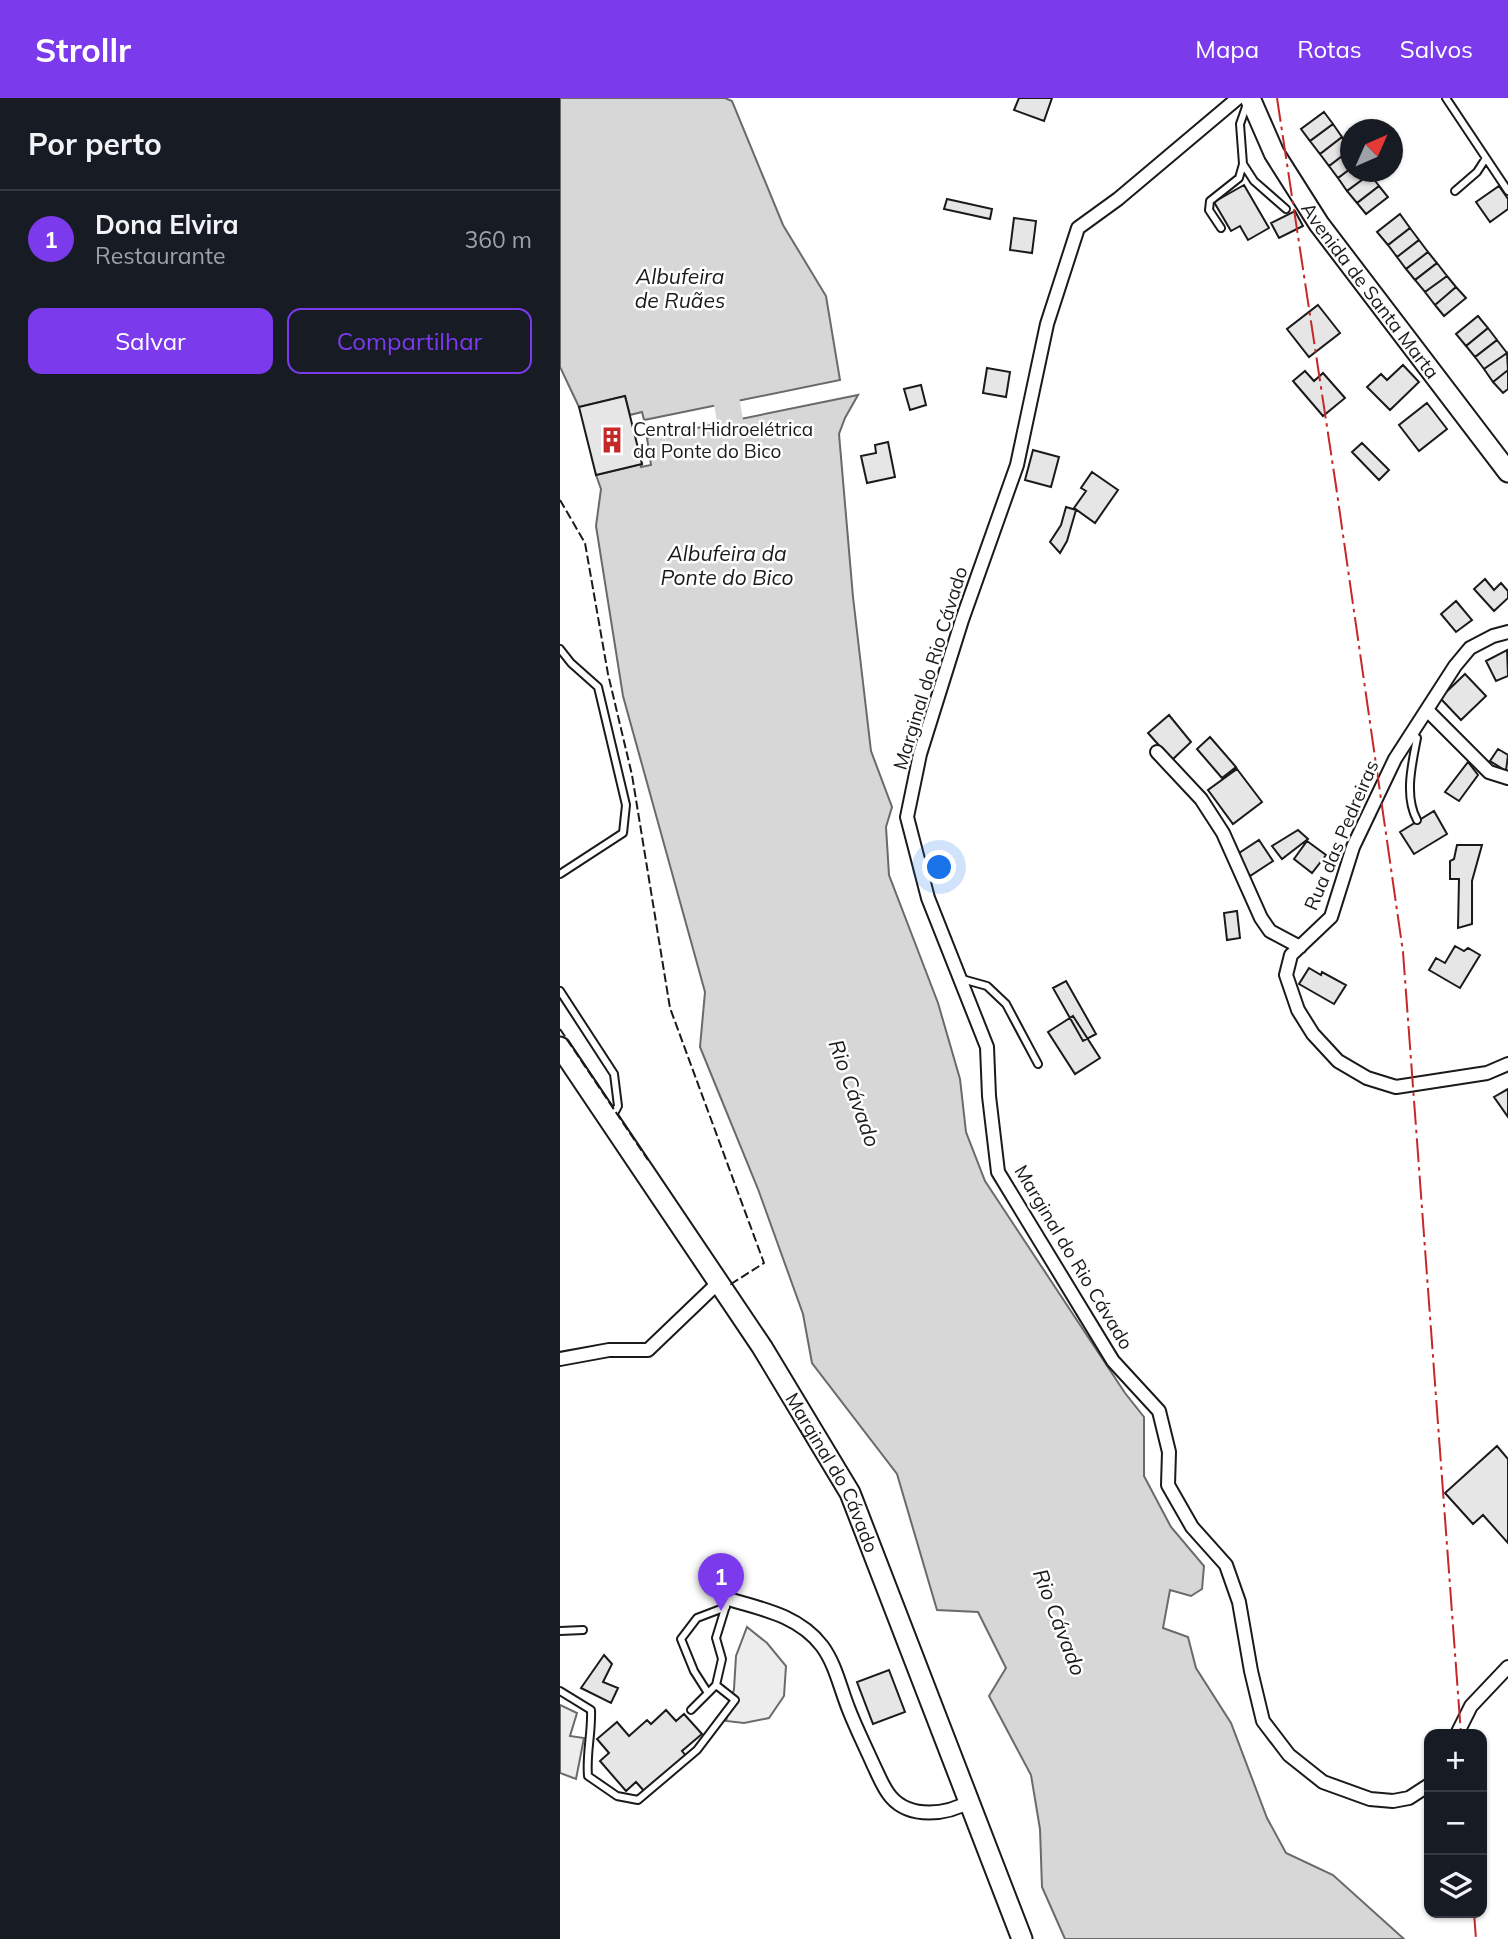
<!DOCTYPE html>
<html lang="pt">
<head>
<meta charset="utf-8">
<style>
  body { margin:0; font-family:Mulish,sans-serif; background:#20242c; color:#f1f3f6 }
  .controls { position:absolute; right:21px; bottom:21px; display:grid; overflow:hidden; border-radius:14px; box-shadow:0 2px 5px #0004 }
  .controls button { width:63px; height:63px; display:grid; place-items:center; padding:0; border:0; border-bottom:2px solid #363941; background:#171b24; color:#f1f3f6; font:35px sans-serif }
  .compass { position:absolute; left:780px; top:21px; width:63px; height:63px; border-radius:50%; background:#171b24; box-shadow:0 2px 5px #0004; rotate:45deg }
  .you { position:absolute; left:380px; top:770px; width:24px; height:24px; margin:-18px; border:5px solid #fff; border-radius:50%; background:#1a73e8; box-shadow:0 0 0 10px #1a73e833 }
  .badge { display:grid; place-items:center; width:46px; height:46px; border-radius:50%; background:#7c3aed; color:#fff; font-size:23px; font-weight:700 }
  .pin { position:absolute; translate:-50% -58px; filter:drop-shadow(0 2px 4px #0008) }
  .pin::after { content:''; position:absolute; top:37px; width:24px; height:21px; background:inherit; clip-path:polygon(0 0,100% 0,50% 100%) }
  .list { margin:0; padding:0; list-style:none }
  h2 { display:flex; justify-content:space-between; align-items:center; height:91px; margin:0; padding:0 28px; font-size:30px }
  h2 small { font-size:23px; font-weight:400; color:#9ea1a6 }
  .list li { display:grid; grid-template-columns:46px 1fr auto; gap:21px; align-items:center; box-sizing:border-box; height:98px; padding:0 28px; border-top:2px solid #363941 }
  .list b { display:block; font-size:26px; white-space:nowrap }
  .list p { margin:0; font-size:23px; white-space:nowrap; color:#9ea1a6 }
  .list em { font-size:23px; font-style:normal; color:#9ea1a6 }
  .actions { display:flex; gap:14px; padding:21px 28px }
  .actions a { flex:1; padding:16px 0; border:2px solid #7c3aed; border-radius:14px; text-align:center; font-size:24px; color:#7c3aed }
  .actions .main { background:#7c3aed; color:#fff }
  .icon { flex:none; width:38px; height:38px; fill:none; stroke:currentColor; stroke-width:2; stroke-linecap:round; stroke-linejoin:round }
  .map { position:relative; flex:none; width:948px; height:1841px; overflow:hidden }
  header { display:flex; align-items:center; gap:42px; box-sizing:border-box; height:98px; padding:0 35px; background:#7c3aed; color:#fff }
  header strong { font-size:33px }
  nav { display:flex; gap:38px; margin-inline-start:auto; font-size:24px }
  main { display:flex }
  aside { flex:1; background:#171b24 }
  .map>svg:first-child { display:block }
  .built { fill:#ededed; stroke:#6a6a6a; stroke-width:2 }
  .water { fill:#d7d7d7; stroke:#6a6a6a; stroke-width:2 }
  .lines { fill:none; stroke-linecap:round; stroke-linejoin:round }
  .river { stroke:#d7d7d7; stroke-width:26 }
  .building { fill:#e6e6e6; stroke:#1a1a1a; stroke-width:2 }
  .lane-casing { stroke:#1a1a1a; stroke-width:10 }
  .street-casing { stroke:#1a1a1a; stroke-width:16 }
  .secondary-casing { stroke:#1a1a1a; stroke-width:23 }
  .lane { stroke:#fff; stroke-width:6 }
  .street { stroke:#fff; stroke-width:12 }
  .secondary { stroke:#fff; stroke-width:19 }
  .fence { stroke:#1a1a1a; stroke-width:2; stroke-dasharray:9 3.5; stroke-linecap:butt }
  .power { stroke:#c62828; stroke-width:2; stroke-dasharray:24 5 3.5 5; stroke-linecap:butt }
  .labels { text-anchor:middle; dominant-baseline:central; stroke-width:5; stroke-linejoin:round; paint-order:stroke }
  .street-label { font-size:19px; fill:#1a1a1a; stroke:#fff }
  .poi-label { font-size:19px; fill:#1a1a1a; stroke:#fff; text-anchor:start }
  .water-label { font-size:21px; font-style:italic; fill:#1a1a1a; stroke:#fff }
</style>
</head>
<body>
<header>
<strong>Strollr</strong>
<nav><a>Mapa</a><a>Rotas</a><a>Salvos</a></nav>
</header>
<main>
<aside>
<h2>Por perto<small></small></h2>
<ul class="list">
<li><span class="badge">1</span><div><b>Dona Elvira</b><p>Restaurante</p></div><em>360 m</em></li>
</ul>
<div class="actions"><a class="main">Salvar</a><a>Compartilhar</a></div>
</aside>
<div class="map">
<svg width="948" height="1841" viewBox="0 0 948 1841">
  <rect width="100%" height="100%" fill="#fff"/>
  <path class="built" d="M187 1529 207 1545 226 1568 224 1598 209 1620 184 1625 166 1623 174 1591 176 1558Z
    M0 1607 17 1615 10 1638 24 1640 16 1681 0 1675Z"/>
  <path class="water" d="M0 0H165L172 3 223 127 266 198 280 282 84 322 82 314 70 317 65 298 19 309 0 269Z
    M298 297 285 320 279 336 293 499 311 653 332 709 326 729 329 777 378 905 400 981 406 1034 425 1083 565 1295 584 1319V1378L611 1429 644 1468 642 1491 631 1498 610 1492 603 1530 628 1539 636 1570 671 1625 707 1720 726 1755 773 1777 844 1841H505L482 1789 480 1731 471 1677 429 1598 446 1570 418 1514 377 1512 337 1376 252 1265 243 1216 198 1091 140 949 145 894 63 598 36 428 41 391 36 377 82 366 81 369 91 367 87 340Z"/>
  <g class="lines">
    <path class="river" d="M155 273 167 305 176 358"/>
  </g>
  <path class="building" d="M459 0H492L484 23 454 12Z
    M764 14 773 26 750 43 741 31Z
    M773 26 782 39 760 56 750 43Z
    M782 39 790 52 769 68 760 56Z
    M790 52V71L778 80 769 68Z
    M790 71V74H808L810 76 787 93 778 80Z
    M810 76 819 88 797 105 787 93Z
    M684 87 709 130 688 142 680 128 671 133 654 104Z
    M819 88 828 99 806 116 797 105Z
    M939 88 948 101V111L930 124 916 104Z
    M387 101 432 111 430 121 384 111Z
    M735 113 743 128 719 140 711 125Z
    M840 116 850 130 828 147 817 134Z
    M454 120 476 123 472 155 450 152Z
    M850 130 859 142 837 159 828 147Z
    M859 142 868 154 846 171 837 159Z
    M868 154 877 165 855 182 846 171Z
    M877 165 887 178 865 194 855 182Z
    M887 178 896 189 875 207 865 194Z
    M896 189 906 200 884 218 875 207Z
    M758 207 780 235 749 259 727 231Z
    M918 218 928 230 906 248 896 236Z
    M928 230 937 242 915 259 906 248Z
    M937 242 947 255 924 271 915 259Z
    M947 255 948 272 933 284 924 271Z
    M843 267 859 284 830 312 807 289 821 276 827 282Z
    M427 270 450 274 446 299 423 295Z
    M948 272V291L943 295 933 284Z
    M745 273 754 283 763 275 785 300 763 318 733 283Z
    M361 287 366 307 350 312 344 291Z
    M65 298 82 366 36 377 19 309Z
    M867 305 887 331 859 353 839 327Z
    M328 344 335 379 307 385 301 358 316 355 315 347Z
    M802 345 829 372 819 382 792 354Z
    M473 352 499 359 491 389 465 382Z
    M532 374 558 392 535 425 514 410 526 393 521 390Z
    M506 409 516 412 507 443 500 455 490 444 501 427Z
    M925 481 934 492 941 485 948 493V500L934 513 914 491Z
    M896 503 912 522 896 534 881 516Z
    M947 552 948 578 936 583 926 563Z
    M905 576 926 598 901 622 880 600Z
    M609 617 631 644 612 662 588 635Z
    M650 639 676 669 662 680 637 651Z
    M938 651 948 657 946 673 930 663Z
    M908 664 918 677 899 703 885 694Z
    M677 671 702 704 673 726 648 692Z
    M874 713 887 736 854 756 840 734Z
    M738 732 748 741 722 761 712 748Z
    M699 742 713 763 690 778 676 757Z
    M747 743 766 757 752 775 734 761Z
    M897 747H922L912 783V826L898 830 899 781H890V763L894 761Z
    M677 813 680 840 667 842 664 815Z
    M895 848 904 853 908 850 920 857 900 890 869 872 876 860 885 865Z
    M749 870 761 877 762 874 786 887 774 906 739 886Z
    M506 883 536 936 523 943 493 890Z
    M513 918 540 960 515 976 488 934Z
    M948 991V1019L934 999Z
    M937 1348 948 1361V1445L923 1417 913 1426 885 1395Z
    M44 1557 52 1566 43 1584 58 1590 51 1605 21 1590Z
    M329 1572 345 1614 313 1626 297 1584Z
    M106 1612 116 1623 124 1616 142 1636 122 1653 126 1658 85 1694 76 1684 66 1693 40 1663 49 1655 37 1641 57 1624 69 1638 87 1622 91 1626Z"/>
  <g class="lines">
    <g class="lane-casing">
      <path id="lane" d="M886 0 948 93
        M687 6 680 26 683 66 694 83 726 111
        M895 93 917 74 926 60
        M661 130 649 112 650 103 679 80 683 66
        M0 551 11 565 38 589 66 707 63 735 0 776
        M851 637 857 640C852 666 844 698 857 722
        M402 881 427 888 446 906 478 966
        M0 893 54 976 58 1008 51 1021
        M0 1533 23 1532
        M156 1587 148 1595 134 1573 121 1541 137 1520 166 1509
        M0 1593 31 1612C32 1635 26 1655 28 1678L57 1698 78 1702 137 1652 175 1602 156 1587 162 1561 156 1540 168 1501
        M131 1612 148 1595"/>
    </g>
    <g class="street-casing">
      <path id="street" d="M678 0 558 101 518 130 487 226 457 367 402 522 360 656 347 719 368 800 427 949 429 998 438 1074 553 1263 599 1313 609 1354 608 1387 632 1429 666 1467 679 1504 691 1573 703 1623 729 1657 763 1684 810 1701 833 1703 849 1700 869 1687
        M948 534 933 538 910 550 895 568 835 661 793 749 771 819 731 857 726 877 738 912 753 936 778 963 807 980 836 989 927 975 948 966
        M867 612 929 674 948 680
        M597 654 641 701 663 735 701 820 710 833 740 849
        M0 1261 49 1252H88L159 1184
        M168 1501C203 1511 239 1518 262 1548 276 1567 280 1590 289 1612 296 1630 305 1648 313 1666 318 1676 323 1690 331 1699 350 1721 387 1717 410 1703
        M897 1636 911 1608 948 1569"/>
    </g>
    <g class="secondary-casing">
      <g id="secondary">
        <path id="s1" d="M690 0 714 55 759 126 948 374"/>
        <path id="s2" d="M0 949 202 1249 290 1395 462 1841"/>
      </g>
    </g>
    <use href="#lane" class="lane"/>
    <use href="#street" class="street"/>
    <use href="#secondary" class="secondary"/>
    <path class="fence" d="M0 402 25 445 48 576 72 677 110 910 204 1165 171 1186 170 1184
      M0 931 88 1062"/>
    <path class="power" d="M717 0 776 388 843 854 901 1636
      M914 1815 916 1841"/>
  </g>
  <defs>
    <g id="building-bare" transform="scale(2.1)"><path d="M-4-6H4V6H1V3H-1V6H-4ZM-2.5-4.3h1.7v1.8h-1.7ZM.8-4.3h1.7v1.8H.8ZM-2.5-1h1.7V.8h-1.7ZM.8-1h1.7V.8H.8Z" fill="#c62828" stroke="#fff" stroke-width="2.5" paint-order="stroke"/></g>
  </defs>
  <g fill-rule="evenodd">
    <use href="#building-bare" x="52" y="342"/>
  </g>
  <g class="labels">
    <g class="street-label">
      <text stroke="none"><textPath href="#s1" startOffset="228">Avenida de Santa Marta</textPath></text>
      <text transform="translate(370 570) rotate(-73)">Marginal do Rio Cávado</text>
      <text transform="translate(781 737) rotate(-67)">Rua das Pedreiras</text>
      <text transform="translate(514 1159) rotate(59)">Marginal do Rio Cávado</text>
      <text stroke="none"><textPath href="#s2" startOffset="506">Marginal do Cávado</textPath></text>
    </g>
    <g class="poi-label">
      <text x="73" y="331">Central Hidroelétrica<tspan x="73" dy="22">da Ponte do Bico</tspan></text>
    </g>
    <g class="water-label">
      <text x="120" y="178">Albufeira<tspan x="120" dy="24">de Ruães</tspan></text>
      <text x="167" y="455">Albufeira da<tspan x="167" dy="24">Ponte do Bico</tspan></text>
      <text transform="translate(295 995) rotate(70)">Rio Cávado</text>
      <text transform="translate(500 1524) rotate(69)">Rio Cávado</text>
    </g>
  </g>
</svg>
<div class="controls">
<button>+</button>
<button>−</button>
<button><svg class="icon" aria-label="layers" viewBox="0 0 24 24"><path d="M12 4l9 5-9 5-9-5zM3 14l9 5 9-5"/></svg></button>
</div>
<svg class="compass" viewBox="-18 -18 36 36"><path d="M0-13l5 13h-10z" fill="#e53935"/><path d="M0 13l5-13h-10z" fill="#9ea1a6"/></svg>
<div class="you"></div>
<div class="pin badge" style="left:161px;top:1513px">1</div>
</div>
</main>
</body>
</html>
